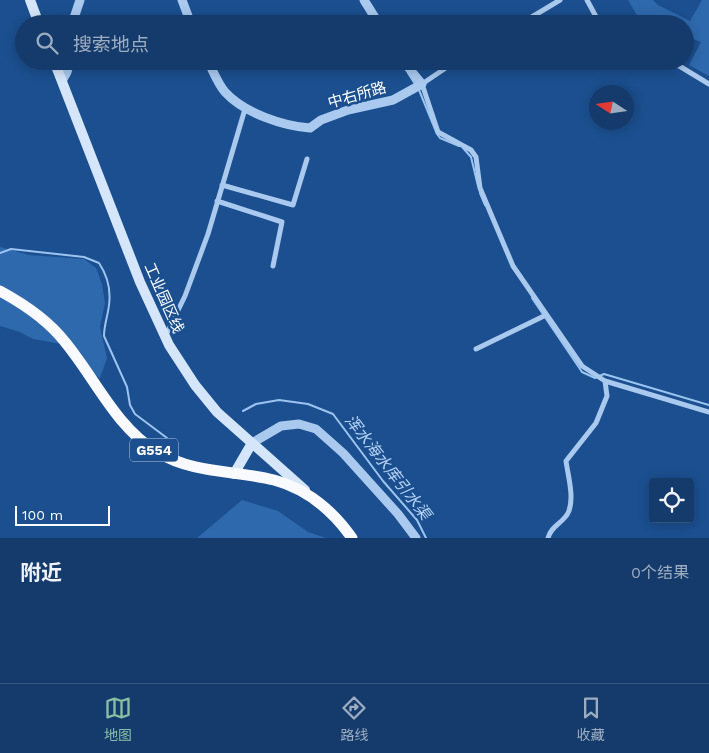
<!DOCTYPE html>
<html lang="zh">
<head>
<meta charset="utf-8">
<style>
  body { margin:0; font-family:"Work Sans","Noto Sans SC",sans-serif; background:#1d4271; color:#f1f3f6 }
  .controls { position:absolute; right:15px; bottom:15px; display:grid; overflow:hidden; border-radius:5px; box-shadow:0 2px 12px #0003 }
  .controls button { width:45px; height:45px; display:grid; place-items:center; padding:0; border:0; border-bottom:1px solid #33557e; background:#143b6b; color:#f1f3f6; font:25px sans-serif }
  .compass { position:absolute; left:589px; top:85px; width:45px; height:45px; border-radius:50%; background:#143b6b; box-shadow:0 2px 12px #0003; rotate:282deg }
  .scale { position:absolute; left:15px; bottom:12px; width:95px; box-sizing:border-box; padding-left:5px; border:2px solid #fff; border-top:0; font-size:14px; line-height:18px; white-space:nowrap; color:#fff; -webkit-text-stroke:4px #1b4f8f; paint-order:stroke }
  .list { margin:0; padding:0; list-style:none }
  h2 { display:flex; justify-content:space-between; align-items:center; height:65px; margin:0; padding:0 20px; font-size:21px }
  h2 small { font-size:16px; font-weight:400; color:#9dadc1 }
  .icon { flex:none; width:28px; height:28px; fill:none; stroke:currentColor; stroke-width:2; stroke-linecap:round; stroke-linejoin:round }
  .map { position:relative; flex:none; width:709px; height:538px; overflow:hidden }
  .search { position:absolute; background:#143b6b; box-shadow:0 2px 12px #0003; left:15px; right:15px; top:15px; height:55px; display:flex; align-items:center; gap:12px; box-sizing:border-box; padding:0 18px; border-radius:28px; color:#9dadc1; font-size:19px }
  .sheet { height:145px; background:#143b6b }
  nav { display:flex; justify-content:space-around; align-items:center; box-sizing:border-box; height:70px; border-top:1px solid #33557e; background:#143b6b; font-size:14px; color:#9dadc1 }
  nav a { display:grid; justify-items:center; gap:2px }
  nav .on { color:#8abfa5 }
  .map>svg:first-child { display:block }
  .green { fill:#2e69ad }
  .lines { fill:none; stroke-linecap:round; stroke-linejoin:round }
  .stream { stroke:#9cc4f0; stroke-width:2 }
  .minor { stroke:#a9c9ee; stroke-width:5 }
  .tertiary { stroke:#a9c9ee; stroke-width:9 }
  .secondary { stroke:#d6e6fa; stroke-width:10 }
  .trunk { stroke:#f8faff; stroke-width:11 }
  .labels { text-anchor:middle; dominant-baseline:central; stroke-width:5; stroke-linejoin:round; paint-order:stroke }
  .shield { fill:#1b4f8f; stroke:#bbcadd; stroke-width:1 }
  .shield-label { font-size:14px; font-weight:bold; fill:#fff }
  .street-label { font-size:15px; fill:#fff; stroke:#1b4f8f }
  .water-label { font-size:16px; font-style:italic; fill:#b5d3f5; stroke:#1b4f8f }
</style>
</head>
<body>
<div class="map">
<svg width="709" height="538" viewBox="0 0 709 538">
  <rect width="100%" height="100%" fill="#1b4f8f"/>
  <path class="green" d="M628 0H653L658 5 690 21 702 0H709V76L689 65 701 42 685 36V24H656L638 17Z
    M0 247 29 255 84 259 96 268 102 284 105 303 100 327 107 358 100 378C87 372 86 353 73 346L33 339 20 332 0 326Z
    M242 500 278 511 308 532 326 538H197Z"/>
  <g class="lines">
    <path class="stream" d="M408 73 415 84
      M419 90 437 134 440 138 459 146
      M463 148 471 157 478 186
      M480 193 485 205
      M0 253 11 249 84 257 99 263C107 275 111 290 109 305 108 315 104 325 104 336L127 387 130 405 135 414 167 438
      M532 298 582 372 595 378 604 374 709 405
      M243 411 256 404 279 400 308 404 333 414 383 481 417 520 426 538"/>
    <path class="minor" d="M587 0 600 24
      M520 24 560 0
      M456 61 422 84 438 132 471 150 476 157 480 188 513 266 582 366 605 381 709 412
      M671 61 709 84
      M222 185 293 205 307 159
      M217 201 282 222 273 266
      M165 337 185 296 208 234 245 109
      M476 349 546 315
      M548 538C551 526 563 523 568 513 575 499 568 476 566 461L596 423 607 396 605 381"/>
    <path class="tertiary" d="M182 0 191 24
      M364 0 379 24
      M72 24 80 0
      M208 61C213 71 218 84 225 92 244 113 283 126 310 128L321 120 348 110 393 100 422 84 403 61
      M62 81 67 72 70 61
      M252 443 281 426 299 424 316 429 343 453 398 514 416 538"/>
    <path class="secondary" d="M30 0 39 24
      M54 61 140 282 169 345 195 385 217 412 305 490
      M234 474 252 443"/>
    <path class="trunk" d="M0 291C24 304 48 320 65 342 95 378 115 426 157 452 194 474 234 470 274 480 307 489 333 511 352 538"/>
  </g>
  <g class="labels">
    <rect class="shield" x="130" y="438.5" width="48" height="23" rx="4"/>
    <g class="shield-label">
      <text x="154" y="450">G554</text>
    </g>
    <g class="street-label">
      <text transform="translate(357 95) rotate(-16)">中右所路</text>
      <text transform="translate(164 298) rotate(66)">工业园区线</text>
    </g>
    <g class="water-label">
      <text transform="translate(388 467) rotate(52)">浑水海水库引水渠</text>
    </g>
  </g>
</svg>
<div class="controls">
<button><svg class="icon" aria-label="locate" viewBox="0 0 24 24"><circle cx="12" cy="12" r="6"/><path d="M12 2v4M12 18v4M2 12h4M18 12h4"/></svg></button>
</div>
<svg class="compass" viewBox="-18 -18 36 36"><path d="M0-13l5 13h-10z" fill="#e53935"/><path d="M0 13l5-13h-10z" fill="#9dadc1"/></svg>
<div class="scale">100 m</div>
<div class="search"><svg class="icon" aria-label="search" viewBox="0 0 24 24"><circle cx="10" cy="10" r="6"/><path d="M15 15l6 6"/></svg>搜索地点</div>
</div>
<section class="sheet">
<h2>附近<small>0个结果</small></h2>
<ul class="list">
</ul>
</section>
<nav>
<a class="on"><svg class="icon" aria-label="map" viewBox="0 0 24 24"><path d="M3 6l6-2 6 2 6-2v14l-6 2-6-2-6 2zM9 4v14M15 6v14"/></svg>地图</a>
<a><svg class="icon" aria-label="directions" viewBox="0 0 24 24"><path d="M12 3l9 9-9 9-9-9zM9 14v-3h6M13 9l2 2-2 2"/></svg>路线</a>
<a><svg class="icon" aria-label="saved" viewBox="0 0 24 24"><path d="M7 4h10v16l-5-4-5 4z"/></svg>收藏</a>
</nav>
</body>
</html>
